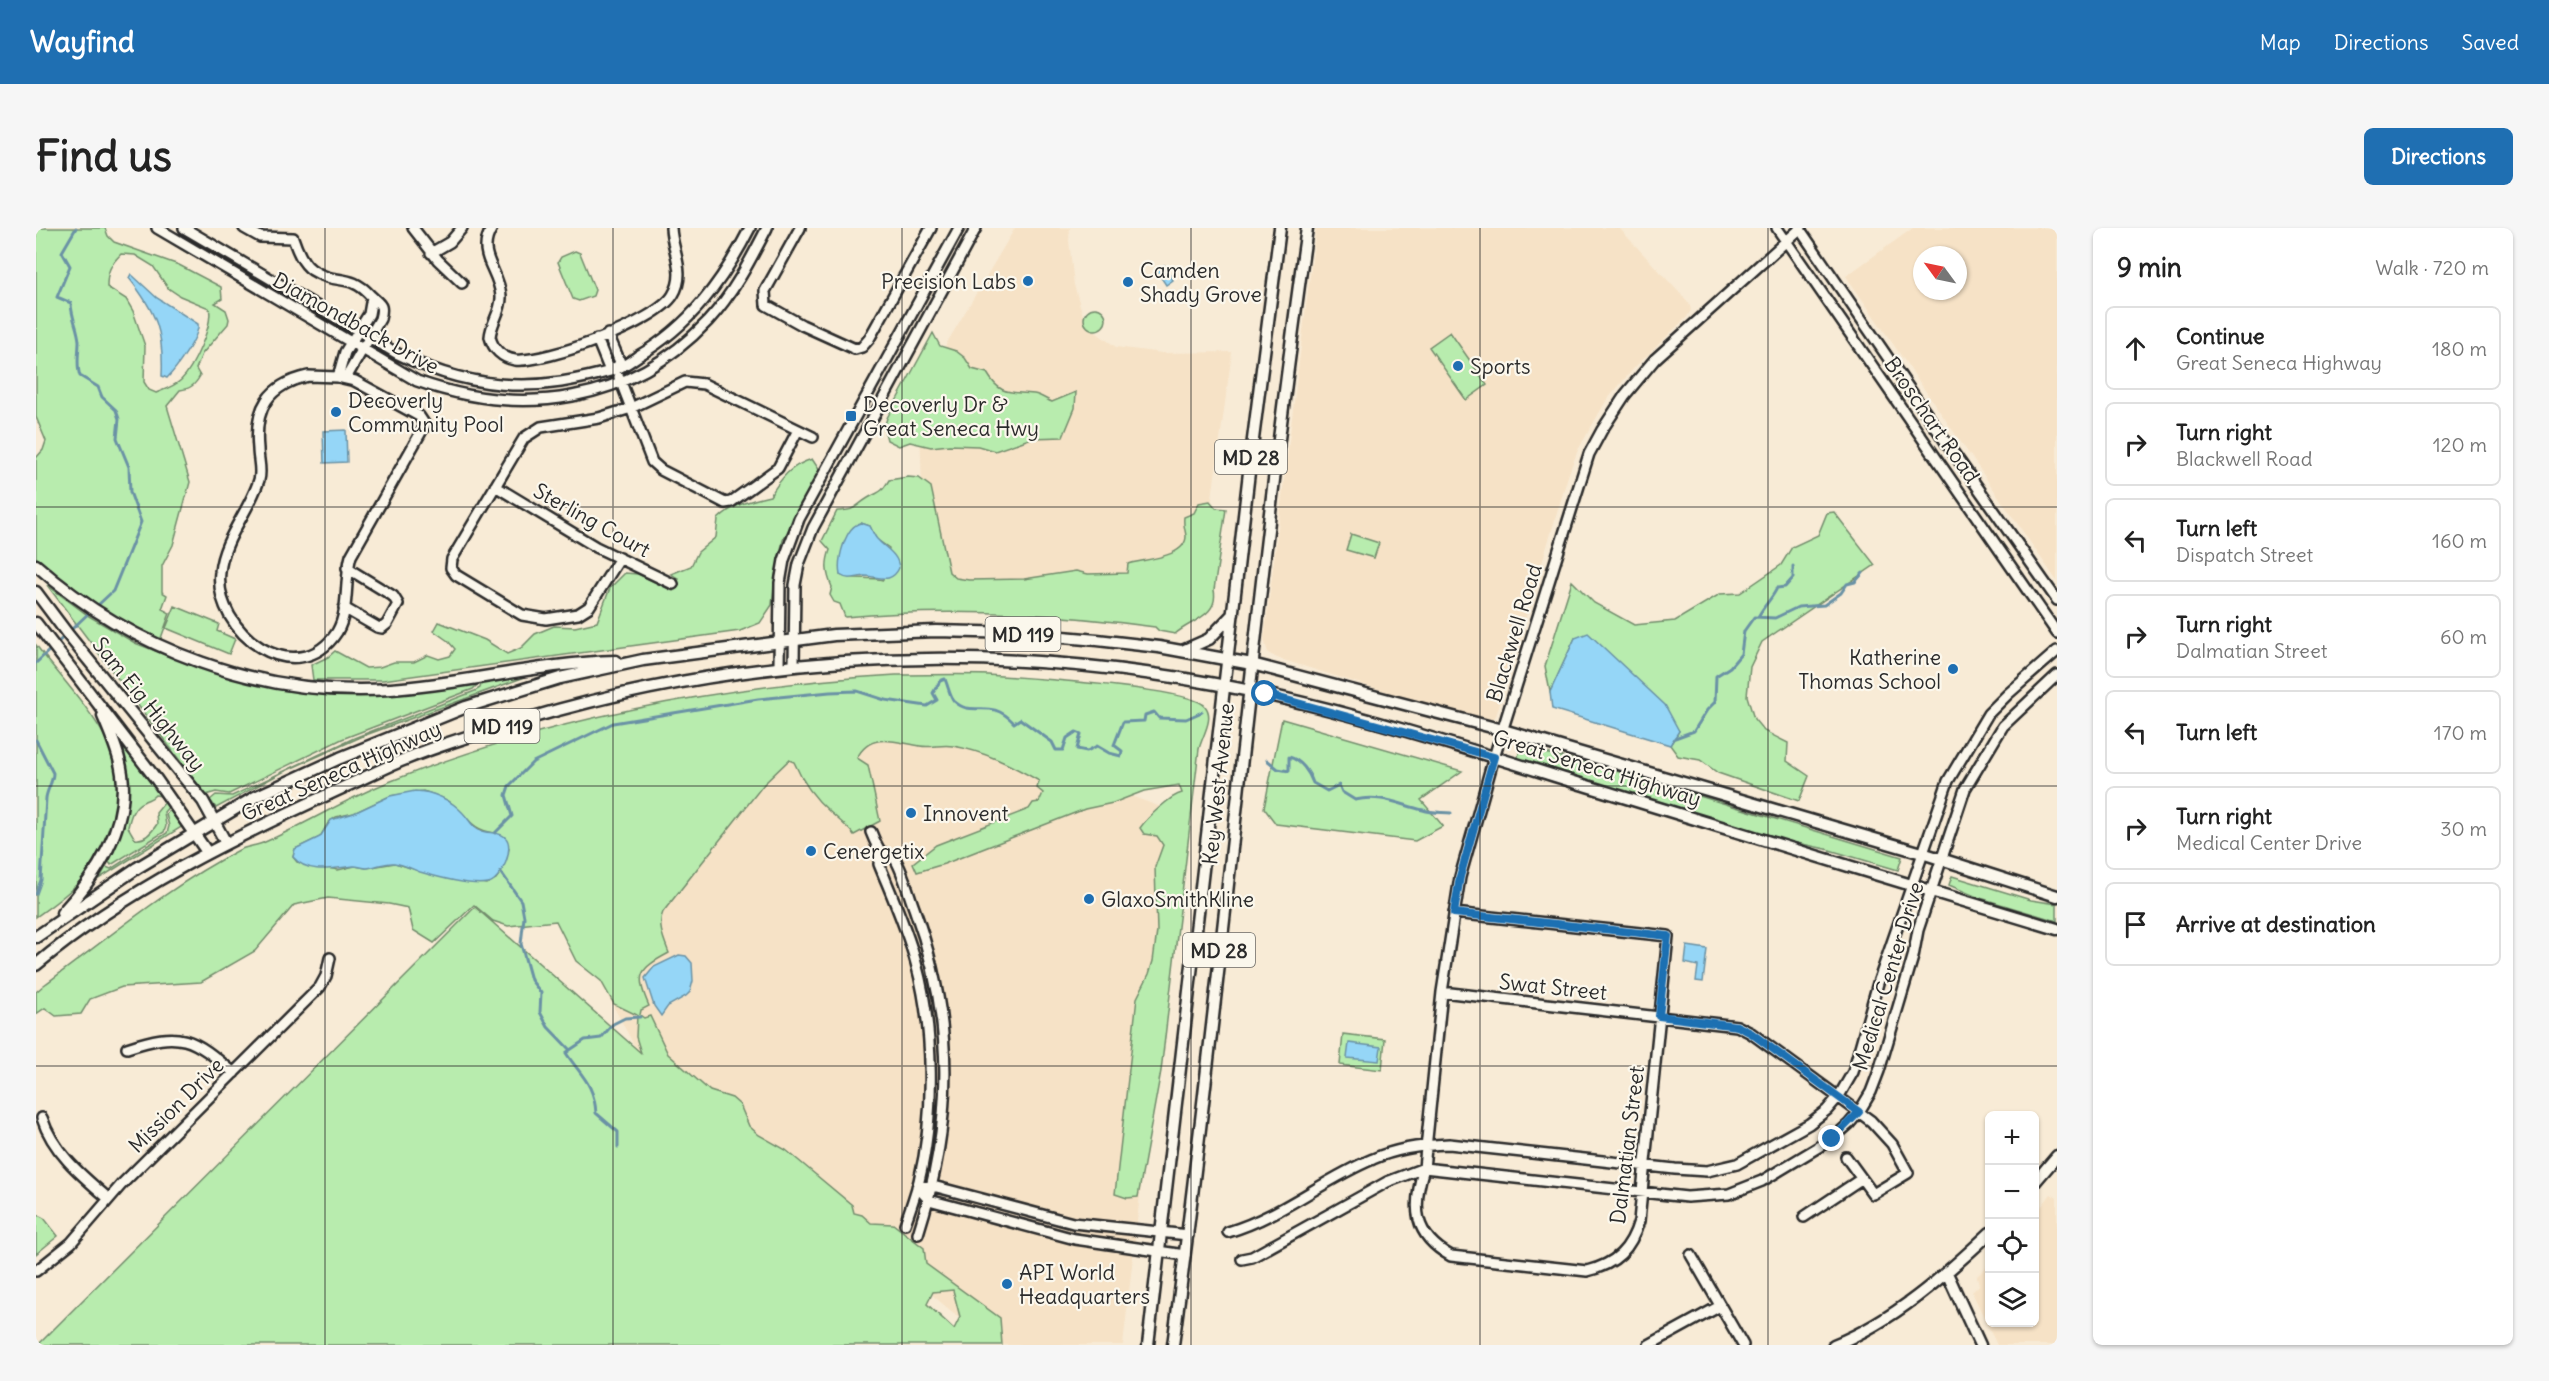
<!DOCTYPE html>
<html lang="en">
<head>
<meta charset="utf-8">
<style>
  body { margin:0; font-family:Delius,sans-serif; background:#f6f6f6; color:#222 }
  .controls { position:absolute; right:18px; bottom:18px; display:grid; overflow:hidden; border-radius:9px; box-shadow:0 2px 4px #0004 }
  .controls button { width:54px; height:54px; display:grid; place-items:center; padding:0; border:0; border-bottom:2px solid #e0e0e0; background:#fff; color:#222; font:30px sans-serif }
  .compass { position:absolute; left:1877px; top:18px; width:54px; height:54px; border-radius:50%; background:#fff; box-shadow:0 2px 4px #0004; rotate:303deg }
  .stop { position:absolute; width:18px; height:18px; margin:-14px; border:4px solid #1f6fb2; border-radius:50%; background:#fff }
  .stop.end { background:#1f6fb2; border-color:#fff; box-shadow:0 2px 6px #0008 }
  .list { margin:0; padding:0; list-style:none }
  h2 { display:flex; justify-content:space-between; align-items:center; height:78px; margin:0; padding:0 24px; font-size:26px }
  h2 small { font-size:20px; font-weight:400; color:#767676 }
  .list li { display:grid; grid-template-columns:39px 1fr auto; gap:18px; align-items:center; box-sizing:border-box; height:84px; margin:0 12px 12px; padding:0 12px; border:2px solid #e0e0e0; border-radius:9px }
  .list b { display:block; font-size:22px; white-space:nowrap }
  .list p { margin:0; font-size:20px; white-space:nowrap; color:#767676 }
  .list em { font-size:20px; font-style:normal; color:#767676 }
  .icon { flex:none; width:33px; height:33px; fill:none; stroke:currentColor; stroke-width:2; stroke-linecap:round; stroke-linejoin:round }
  .map { position:relative; flex:none; width:2021px; height:1117px; overflow:hidden; border-radius:9px }
  header { display:flex; align-items:center; gap:36px; box-sizing:border-box; height:84px; padding:0 30px; background:#1f6fb2; color:#fff }
  header strong { font-size:28px }
  nav { display:flex; gap:33px; margin-inline-start:auto; font-size:21px }
  .intro { display:flex; align-items:center; justify-content:space-between; box-sizing:border-box; height:144px; padding:0 36px }
  h1 { margin:0; font-size:42px }
  .button { padding:15px 27px; border-radius:9px; background:#1f6fb2; color:#fff; font-size:21px; font-weight:700 }
  main { display:flex; gap:36px; padding:0 36px }
  aside { flex:1; background:#fff; border-radius:9px; box-shadow:0 2px 4px #0004 }
  .map>svg:first-child { display:block }
  .built { fill:#f6e2c6; fill-rule:evenodd }
  .green { fill:#b8ecae; stroke:#728c6c; stroke-width:1.5; fill-rule:evenodd }
  .water { fill:#95d6f7; stroke:#6b92a5; stroke-width:1.5 }
  .lines { fill:none; stroke-linecap:round; stroke-linejoin:round }
  .stream { stroke:#6b92a5; stroke-width:3 }
  .minor-casing { stroke:#2b2b2b; stroke-width:14 }
  .major-casing { stroke:#2b2b2b; stroke-width:15 }
  .minor { stroke:#fbf7ec; stroke-width:9 }
  .major { stroke:#fbf7ec; stroke-width:10 }
  .route { stroke:#1f6fb2; stroke-width:8 }
  .grid { fill:none; stroke:#2b2b2b; stroke-width:1.5; stroke-opacity:0.55 }
  .poi-dot { fill:#1f6fb2; stroke:#fbf7ec; stroke-width:2 }
  .labels { text-anchor:middle; dominant-baseline:central; stroke-width:4.5; stroke-linejoin:round; paint-order:stroke }
  .shield { fill:#fbf7ec; stroke:#696865; stroke-width:1.5 }
  .shield-label { font-size:20px; font-weight:bold; fill:#2b2b2b }
  .poi-label { font-size:21px; fill:#2b2b2b; stroke:#fbf7ec; text-anchor:start }
  .street-label { font-size:21px; fill:#2b2b2b; stroke:#fbf7ec }
</style>
</head>
<body>
<header>
<strong>Wayfind</strong>
<nav><a>Map</a><a>Directions</a><a>Saved</a></nav>
</header>
<div class="intro"><h1>Find us</h1><a class="button">Directions</a></div>
<main>
<div class="map">
<svg width="2021" height="1117" viewBox="0 0 2021 1117">
  <rect width="100%" height="100%" fill="#f8ebd6"/>
  <filter id="ink" filterUnits="userSpaceOnUse"><feTurbulence type="fractalNoise" baseFrequency=".0167" numOctaves="2"/><feDisplacementMap in="SourceGraphic" scale="12" xChannelSelector="R" yChannelSelector="G"/><feConvolveMatrix kernelMatrix="1 2 1 2 8 2 1 2 1" color-interpolation-filters="sRGB"/></filter>
  <g filter="url(#ink)">
    <path class="built" d="M979 0H1034L1033 12 1038 57 1050 97 1080 119 1126 125 1196 124 1162 372 889 363 883 162Z
      M1280 0H1583L1653 75 1655 82 1651 89 1599 139 1570 173 1542 222 1533 245 1460 488 1454 493 1449 494 1241 430 1232 425 1228 411Z
      M1877 0H2021V353L1810 48ZM1886 27H1922V63H1886Z
      M845 477 1147 587 1087 1117H956L599 819 553 732 734 505Z
      M2015 966 2021 970V1117H1961L1936 1064 1943 1057 1941 1048 1953 1036 1954 1094H1998L1999 987Z"/>
    <path class="green" d="M0 0H69L72 8 78 14 143 37 185 59 186 71 179 75 190 82 193 91 192 96 166 126 160 141 164 148C159 157 154 161 144 162L131 178 154 254 137 317 126 338V364L131 367 126 381 134 385 124 413C80 390 35 365 0 329V230L7 222 10 213 0 189ZM85 26 99 27 117 38 132 60 144 68 173 80C178 96 157 140 145 152 139 158 127 162 120 165L113 162 108 154 109 118 97 83 90 71 71 59C71 44 74 37 85 26Z
      M539 23 544 25 559 62 557 68 543 73 537 71 522 34 525 29Z
      M1048 91a11 11 0 1 1 22 0a11 11 0 1 1-22 0Z
      M1414 104 1451 157 1430 172 1393 119Z
      M897 105 904 118 920 123 929 130 936 141 951 145C965 169 975 163 998 166 1004 167 1011 172 1016 174L1040 164 1039 180 1027 209 996 210 959 223 942 218 913 217 895 219 874 214 863 218 851 212 848 200 851 190Z
      M776 231 784 243 747 312 739 348 736 377 724 395 704 403 347 452H277L275 437 292 429 299 423 330 440 344 439 358 434H378L392 427 403 431 414 428 419 421 412 413 398 403 403 394 449 412 471 426 485 420 499 406 518 398 539 399 561 394 574 360 589 345 602 346 637 363 643 351 635 346 655 338 662 324 680 309 682 291C697 276 714 273 734 268 746 249 754 238 776 231Z
      M872 249 883 250 895 259 913 344 920 350 933 352 988 351 1040 343 1052 346 1091 345 1092 336C1107 331 1150 330 1150 308 1149 300 1147 298 1148 289L1158 285 1163 275 1174 273 1180 280 1190 281 1178 362C1183 388 1155 392 1139 406L1123 403 1119 399C1016 385 912 379 809 389L804 376 798 374 794 367 796 359C790 345 789 336 794 322L786 313 801 283C821 282 816 280 832 270 845 262 844 267 853 252ZM825 295 834 298 840 311 853 320 847 352C833 348 817 353 804 347L806 327Z
      M1798 284 1839 337 1726 414 1714 439 1711 468 1718 491 1728 503 1752 515 1751 533 1773 548 1763 573 1682 545 1664 532 1642 528 1634 517 1643 503 1539 410 1514 464 1509 438 1536 353 1558 375 1598 397 1639 393 1684 366 1704 365 1745 337 1756 319 1782 307 1791 285Z
      M1315 306 1343 315 1338 330 1310 322Z
      M11 357 53 388 99 415 164 440 210 454 273 464 441 453 442 456 437 461 306 511 193 566 180 564 170 567Z
      M139 378 183 396 181 403 199 411 193 426 130 400Z
      M0 417C21 445 60 487 73 517 92 563 74 619 43 654 30 668 15 678 0 689Z
      M860 447C891 447 922 446 952 447 982 449 1155 460 1169 478 1179 490 1166 508 1163 521L1125 843 1102 969 1091 970 1079 966 1101 770 1113 746 1117 733 1121 703 1119 639 1127 617 1121 608 1108 606 1104 600C1111 590 1135 567 1146 565L1143 557 1108 563 1077 575 1049 581 908 636 881 644 877 635 900 617 993 581 997 575 1003 574 1007 565 1001 560 1003 553C977 538 948 523 917 518 906 516 895 520 884 518 862 515 835 502 821 530L832 537 844 593 818 607C811 598 803 592 794 584 778 570 766 553 758 534L753 532 728 556 627 684C621 697 628 712 633 725 603 741 599 746 613 778L605 782 604 787 608 790 614 788 632 826 674 863 696 870 704 877 713 898 723 907 750 922 816 977 818 985 826 987 835 995 857 996 888 1020 890 1036 964 1090 966 1117H2L439 679 605 825 600 809 601 787 578 776 565 753 540 733 520 693 472 698 457 693 438 677 398 715 377 702 372 680 353 676 292 670 258 677 219 723 165 754 86 759 54 771 45 786 20 788 9 780 0 786V764L8 757C71 711 133 658 203 622 211 618 221 618 229 614 270 596 308 572 350 555 513 490 685 457 860 447ZM387 563C396 566 406 569 414 574 432 587 433 602 459 605L473 621 465 644 460 651 450 656 393 646 359 635 330 640 319 638 302 642 261 634 257 629 259 621 284 609 292 595 300 589 318 585 354 568ZM917 1062 924 1089 918 1101 891 1076 897 1064Z
      M489 449 327 508 247 544 180 580 174 572 180 567 196 568 318 510 439 463 444 460 446 453Z
      M1246 491 1426 543 1385 572 1407 598 1379 613 1240 596 1228 580Z
      M88 518 134 577 128 584 130 598 128 604 75 637 73 634C86 608 94 580 92 551 91 540 88 528 88 518ZM119 567 125 568 129 574 120 585 121 596C116 604 109 613 99 611L92 599C94 590 97 578 107 574 112 571 115 572 119 567Z
      M1485 519 1567 539 1866 629 1862 642 1790 621 1742 611 1497 538 1481 532Z
      M134 582 140 590 143 588 147 598 64 650 70 639 75 641 131 605 133 598 130 586Z
      M1916 648 1995 672 2021 676V693L1941 669 1913 657Z
      M1307 806 1349 811 1346 842 1304 837Z
      M0 986 8 990 22 1008 0 1026Z"/>
    <path class="water" d="M1128 37 1137 52 1130 57 1120 42Z
      M95 46 121 70 162 96C164 108 140 141 131 150L126 148C128 105 121 85 93 50Z
      M310 202 311 234 288 235 287 203Z
      M825 295 834 298C836 302 838 308 841 311 850 321 862 326 863 340 855 357 842 348 828 348 819 349 813 353 804 347 801 332 809 298 825 295Z
      M1552 405 1629 477 1643 503 1634 517 1516 481 1514 464 1539 410Z
      M379 563C396 563 415 572 427 585 433 591 435 598 443 602 451 606 462 603 469 609 480 619 465 653 452 655 436 658 401 649 384 644 376 641 367 636 358 635 349 634 340 639 331 640 327 640 322 638 318 638 298 640 272 647 257 629L259 621 284 609 295 592 318 585 354 568Z
      M1651 718 1671 721 1667 754 1660 753 1662 738 1649 735Z
      M643 727 650 728 656 735 657 753 654 764 650 768 632 778 625 788 618 778 609 750 618 739Z
      M1313 815 1345 819 1343 833 1311 830Z"/>
    <g class="lines">
      <path class="stream" d="M40 0 26 24 34 38 21 69 35 75C35 88 42 100 43 113 43 125 40 137 44 148L62 159 66 169 80 182 83 191 81 210 93 239 94 264 105 294 77 363 61 378
        M1722 389C1728 377 1736 371 1741 360L1749 359 1757 350V338
        M0 435 56 382
        M1639 510 1658 503 1671 482 1679 474 1680 448 1694 439 1705 426 1708 403 1718 389 1739 390 1762 379 1788 377 1805 365 1811 356 1819 354 1827 345
        M0 512 17 545C17 554 11 561 10 570L5 652 0 666
        M1231 532 1242 541 1253 543V529C1265 532 1273 544 1277 555L1291 563 1303 557 1306 564 1319 572C1345 566 1362 576 1387 582 1396 585 1406 584 1415 585
        M459 605 476 588 470 567 473 558 497 534 577 495 722 471 794 464 821 463 849 472 891 478 901 472 897 465 904 453 909 451C912 458 914 469 918 473 937 491 953 468 978 495L984 491 1016 514 1020 522H1027L1031 510 1040 504 1045 506 1041 521 1051 523 1061 518 1073 525 1085 528 1086 523 1078 517 1087 494 1108 493 1109 487 1118 484 1123 490 1150 491 1166 484
        M465 644 485 673 488 689 485 716 495 752 505 765 504 784 512 799 534 822 530 825C545 848 558 855 560 885L582 904V919
        M534 822 549 812 565 810 577 796 589 790 604 789"/>
      <g class="minor-casing">
        <path id="minor" d="M121 0 381 153C485 190 594 176 672 93 697 66 714 33 731 0
          M148 0 362 126C414 152 467 163 525 154 543 151 561 147 578 142 587 139 595 133 602 128 654 98 687 53 714 0
          M208 0 224 9 257 10C261 22 266 35 276 42 301 58 313 44 335 68 344 77 348 76 344 91L310 150
          M377 0 402 32 426 55
          M456 0C439 27 463 41 465 68 466 83 455 94 454 109 457 121 466 130 479 132 511 135 621 94 637 67 651 45 636 23 635 0
          M764 0 729 63 730 77 766 97 819 121 826 119 833 111 895 0
          M1741 0 2021 405
          M1763 0 1907 210 2021 372
          M395 25 414 14 426 0
          M572 106 584 134 580 141
          M561 111 572 138 580 141
          M272 148 302 149 319 153 383 188 389 197 315 328C308 351 314 382 301 404 261 465 177 405 184 344 187 311 213 284 223 252 226 242 222 231 222 221 218 180 232 157 272 148Z
          M302 149 309 124 333 86 336 69
          M583 149 616 234 625 242 689 275 695 274 742 240 762 202
          M459 258 560 319 637 356
          M584 330 553 379 542 386 510 391 486 387 420 347 415 340 416 331 482 220 488 210 505 199 563 190 595 180 649 154 668 156 777 209
          M308 380 341 399 346 400 351 396 362 376 357 368 311 340
          M758 437 759 357 763 336 777 300 940 0
          M743 438 744 355 748 332 763 291 923 0
          M835 604C837 609 841 619 845 624 849 627 855 627 858 630 865 637 874 670 878 680 919 792 918 894 882 1006
          M845 623 843 636C856 668 871 701 880 735 898 800 899 887 883 953 879 967 874 982 869 996
          M1418 685 1632 708 1603 993C1595 1021 1580 1036 1551 1043L1415 1028C1377 1007 1376 979 1388 940L1406 764 1424 649 1458 529 1553 226 1566 202 1589 167 1619 131 1765 0
          M1406 764 1701 798 1715 805 1835 893 1856 916 1872 945 1837 966 1810 929
          M91 820C145 802 156 809 198 845
          M6 890C17 924 45 947 73 971
          M881 959 893 972 1039 1011 1149 1027
          M881 959 897 958 1037 995 1152 1007
          M1768 989 1825 951
          M1192 1004C1246 988 1286 952 1337 931 1361 920 1387 917 1413 916L1639 941 1671 943 1701 936 1773 896 1791 882 1803 868 1817 844 1842 755 1912 553 1952 486 1972 466 2021 423
          M1655 1027 1707 1117
          M1206 1031 1216 1029 1351 954 1388 940 1651 969 1693 966 1726 953 1796 911 1813 896 1823 884 1835 864 1843 843 1877 729 1882 702 1929 561 1967 498 2021 447
          M0 1043 35 1015 85 957 284 759 290 748 294 730
          M1613 1117 1684 1078"/>
      </g>
      <g class="major-casing">
        <path id="major" d="M0 337C96 422 225 470 355 461 430 456 504 435 580 433
          M0 364 33 408 167 573 190 615
          M0 395 120 551 171 624
          M1146 423 1173 411 1197 386
          M26 685C64 644 99 590 83 531 79 516 73 502 67 488
          M0 709 101 640 219 569 304 530 430 479 524 450 607 432 798 407 900 403 981 405 1061 412 1123 419 1216 436 1467 502 1886 625 2021 668
          M0 737C91 661 197 610 304 561 327 551 349 539 372 530 411 514 453 502 494 490 697 430 908 416 1117 446 1265 466 1409 514 1551 558 1708 606 1864 654 2021 701
          M1998 955 2021 928
          M1911 1045 1944 1117
          M1112 1117 1215 227 1244 0
          M1137 1117C1187 745 1218 371 1271 0
          M1798 1117C1858 1093 1907 1049 1954 1005"/>
      </g>
      <use href="#minor" class="minor"/>
      <use href="#major" class="major"/>
    </g>
  </g>
  <g class="lines" filter="url(#ink)">
    <path class="route" d="M1229 466 1458 529 1424 649 1418 685 1632 708 1623 788 1701 798 1715 805 1823 884 1796 911"/>
  </g>
  <path class="grid" d="M289 0V1117M577 0V1117M866 0V1117M1155 0V1117M1444 0V1117M1732 0V1117M0 279H2021M0 558H2021M0 838H2021"/>
  <g class="poi-dot">
    <circle cx="992" cy="53" r="6"/>
    <circle cx="1092" cy="54" r="6"/>
    <circle cx="1422" cy="138" r="6"/>
    <circle cx="300" cy="184" r="6"/>
    <rect x="809" y="182" width="12" height="12" rx="3"/>
    <circle cx="1917" cy="441" r="6"/>
    <circle cx="875" cy="585" r="6"/>
    <circle cx="775" cy="623" r="6"/>
    <circle cx="1053" cy="671" r="6"/>
    <circle cx="971" cy="1056" r="6"/>
  </g>
  <g class="labels">
    <g class="shield">
      <rect x="1179" y="212" width="72" height="34" rx="4.5"/>
      <rect x="949.5" y="389" width="75" height="34" rx="4.5"/>
      <rect x="428.5" y="481" width="75" height="34" rx="4.5"/>
      <rect x="1147" y="705" width="72" height="34" rx="4.5"/>
    </g>
    <g class="shield-label">
      <text x="1215" y="229">MD 28</text>
      <text x="987" y="406">MD 119</text>
      <text x="466" y="498">MD 119</text>
      <text x="1183" y="722">MD 28</text>
    </g>
    <g class="poi-label">
      <text x="1104" y="42">Camden<tspan x="1104" dy="24">Shady Grove</tspan></text>
      <text x="980" y="53" text-anchor="end">Precision Labs</text>
      <text x="1434" y="138">Sports</text>
      <text x="312" y="172">Decoverly<tspan x="312" dy="24">Community Pool</tspan></text>
      <text x="827" y="176">Decoverly Dr &amp;<tspan x="827" dy="24">Great Seneca Hwy</tspan></text>
      <text x="1905" y="429" text-anchor="end">Katherine<tspan x="1905" dy="24">Thomas School</tspan></text>
      <text x="887" y="585">Innovent</text>
      <text x="787" y="623">Cenergetix</text>
      <text x="1065" y="671">GlaxoSmithKline</text>
      <text x="983" y="1044">API World<tspan x="983" dy="24">Headquarters</tspan></text>
    </g>
    <g class="street-label">
      <text transform="translate(320 95) rotate(29)">Diamondback Drive</text>
      <text transform="translate(1896 192) rotate(55)">Broschart Road</text>
      <text transform="translate(556 292) rotate(29)">Sterling Court</text>
      <text transform="translate(1478 405) rotate(-73)">Blackwell Road</text>
      <text transform="translate(113 476) rotate(51)">Sam Eig Highway</text>
      <text transform="translate(1561 540) rotate(17)">Great Seneca Highway</text>
      <text transform="translate(305 543) rotate(-24)">Great Seneca Highway</text>
      <text transform="translate(1182 556) rotate(-84)">Key West Avenue</text>
      <text transform="translate(1852 748) rotate(-73)">Medical Center Drive</text>
      <text transform="translate(1517 759) rotate(6)">Swat Street</text>
      <text transform="translate(140 877) rotate(-45)">Mission Drive</text>
      <text transform="translate(1591 917) rotate(-83)">Dalmatian Street</text>
    </g>
  </g>
</svg>
<div class="controls">
<button>+</button>
<button>−</button>
<button><svg class="icon" aria-label="locate" viewBox="0 0 24 24"><circle cx="12" cy="12" r="6"/><path d="M12 2v4M12 18v4M2 12h4M18 12h4"/></svg></button>
<button><svg class="icon" aria-label="layers" viewBox="0 0 24 24"><path d="M12 4l9 5-9 5-9-5zM3 14l9 5 9-5"/></svg></button>
</div>
<svg class="compass" viewBox="-18 -18 36 36"><path d="M0-13l5 13h-10z" fill="#e53935"/><path d="M0 13l5-13h-10z" fill="#767676"/></svg>
<div class="stop" style="left:1229px;top:466px"></div>
<div class="stop end" style="left:1796px;top:911px"></div>
</div>
<aside>
<h2>9 min<small>Walk · 720 m</small></h2>
<ul class="list">
<li><svg class="icon" aria-label="ahead" viewBox="0 0 24 24"><path d="M12 20V5M6 11l6-6 6 6"/></svg><div><b>Continue</b><p>Great Seneca Highway</p></div><em>180 m</em></li>
<li><svg class="icon" aria-label="right" viewBox="0 0 24 24"><path d="M7 20v-9h11M14 6l5 5-5 5"/></svg><div><b>Turn right</b><p>Blackwell Road</p></div><em>120 m</em></li>
<li><svg class="icon" aria-label="left" viewBox="0 0 24 24"><path d="M17 20v-9H6M10 6l-5 5 5 5"/></svg><div><b>Turn left</b><p>Dispatch Street</p></div><em>160 m</em></li>
<li><svg class="icon" aria-label="right" viewBox="0 0 24 24"><path d="M7 20v-9h11M14 6l5 5-5 5"/></svg><div><b>Turn right</b><p>Dalmatian Street</p></div><em>60 m</em></li>
<li><svg class="icon" aria-label="left" viewBox="0 0 24 24"><path d="M17 20v-9H6M10 6l-5 5 5 5"/></svg><div><b>Turn left</b></div><em>170 m</em></li>
<li><svg class="icon" aria-label="right" viewBox="0 0 24 24"><path d="M7 20v-9h11M14 6l5 5-5 5"/></svg><div><b>Turn right</b><p>Medical Center Drive</p></div><em>30 m</em></li>
<li><svg class="icon" aria-label="arrive" viewBox="0 0 24 24"><path d="M6 21V4h12l-3 4 3 4H6"/></svg><div><b>Arrive at destination</b></div></li>
</ul>
</aside>
</main>
</body>
</html>
